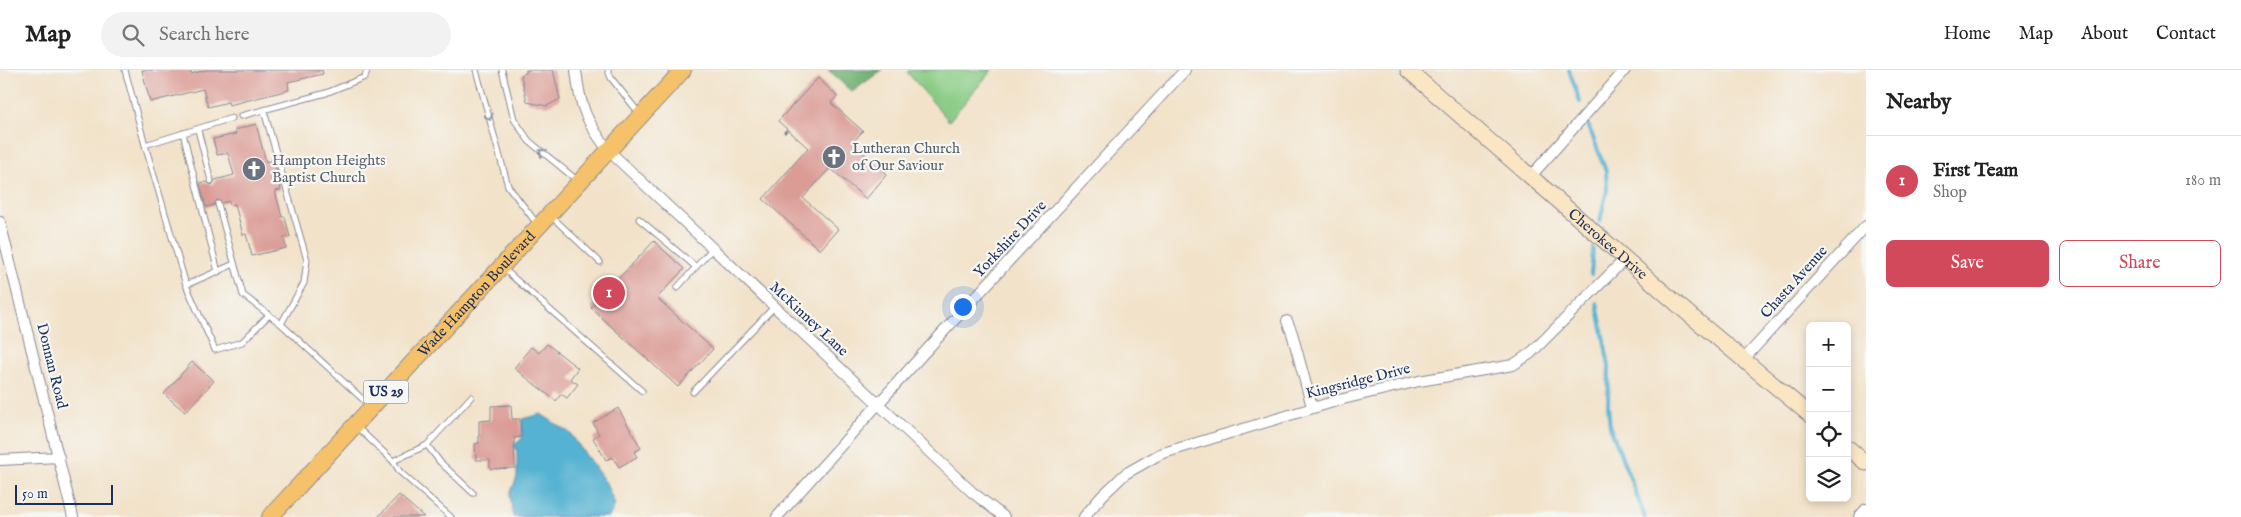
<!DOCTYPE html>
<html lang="en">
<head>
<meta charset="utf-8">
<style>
  body { margin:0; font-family:"IM FELL English",serif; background:#f2f2f2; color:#222 }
  .controls { position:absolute; right:15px; bottom:15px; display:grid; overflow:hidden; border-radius:8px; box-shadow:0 2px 8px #0003 }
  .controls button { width:45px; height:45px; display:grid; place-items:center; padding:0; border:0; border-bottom:1px solid #e0e0e0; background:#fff; color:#222; font:25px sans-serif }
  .scale { position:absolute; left:15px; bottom:12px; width:98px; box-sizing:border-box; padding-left:5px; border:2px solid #1b2f5e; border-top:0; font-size:14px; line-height:18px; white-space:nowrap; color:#1b2f5e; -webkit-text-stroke:4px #f6f6f2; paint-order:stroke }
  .you { position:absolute; left:962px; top:236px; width:18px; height:18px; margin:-12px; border:4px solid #fff; border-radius:50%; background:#1a73e8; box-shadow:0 0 0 8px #1a73e833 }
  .badge { display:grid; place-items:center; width:32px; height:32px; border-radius:50%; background:#d1495b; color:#fff; font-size:16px; font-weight:700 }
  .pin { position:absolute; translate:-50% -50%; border:2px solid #fff; box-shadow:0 1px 5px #0006 }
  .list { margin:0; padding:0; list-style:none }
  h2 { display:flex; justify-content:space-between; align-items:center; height:65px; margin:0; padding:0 20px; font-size:21px }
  h2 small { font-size:16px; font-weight:400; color:#767676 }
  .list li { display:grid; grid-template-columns:32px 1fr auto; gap:15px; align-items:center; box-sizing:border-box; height:90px; padding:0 20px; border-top:1px solid #e0e0e0 }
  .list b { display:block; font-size:19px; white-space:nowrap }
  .list p { margin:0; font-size:16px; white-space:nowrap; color:#767676 }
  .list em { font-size:16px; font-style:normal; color:#767676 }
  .actions { display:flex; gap:10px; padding:15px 20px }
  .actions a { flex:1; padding:11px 0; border:1px solid #d1495b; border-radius:8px; text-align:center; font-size:18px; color:#d1495b }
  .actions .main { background:#d1495b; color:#fff }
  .icon { flex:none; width:28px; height:28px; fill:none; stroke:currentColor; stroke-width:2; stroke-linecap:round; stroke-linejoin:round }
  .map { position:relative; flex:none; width:1866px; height:447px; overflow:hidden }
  header { display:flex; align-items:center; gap:30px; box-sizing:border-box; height:70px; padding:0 25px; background:#fff; border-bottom:1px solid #e0e0e0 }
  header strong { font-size:24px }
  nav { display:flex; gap:28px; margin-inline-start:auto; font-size:18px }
  .search { width:350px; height:45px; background:#f2f2f2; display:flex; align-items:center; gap:12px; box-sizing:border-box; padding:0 18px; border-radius:28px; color:#767676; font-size:19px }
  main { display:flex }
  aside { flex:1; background:#fff }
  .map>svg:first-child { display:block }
  .green { fill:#88cb83; stroke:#527d70 }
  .forest { fill:#6eaf71; stroke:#446f68 }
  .water { fill:#54b2d2; stroke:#387098 }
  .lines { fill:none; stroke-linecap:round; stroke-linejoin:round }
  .stream { stroke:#54b2d2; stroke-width:4 }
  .building { fill:#db9c96 }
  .lane-casing { stroke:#868894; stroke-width:7 }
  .street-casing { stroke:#868894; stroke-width:12 }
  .secondary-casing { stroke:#868894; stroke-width:17 }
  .primary-casing { stroke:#868894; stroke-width:18 }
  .path { stroke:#868894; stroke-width:2.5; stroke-dasharray:4 4; stroke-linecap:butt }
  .lane { stroke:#fff; stroke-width:5 }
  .street { stroke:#fff; stroke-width:10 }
  .secondary { stroke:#fbe6c4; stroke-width:15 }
  .primary { stroke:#f5c16b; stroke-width:16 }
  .oneway { stroke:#8d97ae }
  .labels { text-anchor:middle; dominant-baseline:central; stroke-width:4.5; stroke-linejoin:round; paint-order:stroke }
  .shield { fill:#f6f6f2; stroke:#5d6b8a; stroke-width:1 }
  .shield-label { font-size:14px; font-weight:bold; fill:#1b2f5e }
  .worship-label { font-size:15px; fill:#5b616d; stroke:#f6f6f2; text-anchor:start }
  .street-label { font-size:15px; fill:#1b2f5e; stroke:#f6f6f2 }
</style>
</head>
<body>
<header>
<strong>Map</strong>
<div class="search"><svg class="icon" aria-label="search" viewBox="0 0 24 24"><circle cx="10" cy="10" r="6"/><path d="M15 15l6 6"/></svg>Search here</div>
<nav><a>Home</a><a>Map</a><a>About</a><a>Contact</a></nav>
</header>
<main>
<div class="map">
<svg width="1866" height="447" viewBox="0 0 1866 447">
  <rect width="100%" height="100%" fill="#f6f6f2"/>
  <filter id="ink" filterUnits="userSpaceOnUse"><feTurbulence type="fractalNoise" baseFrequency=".02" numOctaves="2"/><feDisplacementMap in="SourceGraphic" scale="10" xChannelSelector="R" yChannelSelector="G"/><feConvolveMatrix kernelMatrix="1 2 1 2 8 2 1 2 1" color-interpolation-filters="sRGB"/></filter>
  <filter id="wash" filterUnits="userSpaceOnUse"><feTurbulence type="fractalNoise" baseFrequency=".0096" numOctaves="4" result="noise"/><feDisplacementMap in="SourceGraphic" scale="20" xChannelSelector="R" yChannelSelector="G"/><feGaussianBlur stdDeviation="1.12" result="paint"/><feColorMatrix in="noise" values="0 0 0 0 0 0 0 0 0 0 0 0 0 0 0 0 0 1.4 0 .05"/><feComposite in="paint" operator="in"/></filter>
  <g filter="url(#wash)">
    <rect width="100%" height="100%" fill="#f2e2c9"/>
    <path class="green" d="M910 0H992L949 51 907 2Z"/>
    <path class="forest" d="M828 0H882L852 22Z"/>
    <path class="water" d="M541 344 570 363 606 413 615 435 609 447H513L510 424 517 407V381L514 375 522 369V349Z"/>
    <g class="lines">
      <path class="stream" d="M1569 0 1580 32
        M1587 52 1606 101 1607 120 1600 151
        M1591 204 1593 179
        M1597 233 1609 296 1608 336 1610 357 1645 447"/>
    </g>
    <g id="blocks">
      <path class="building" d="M142 0H190L191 4 206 0H322L323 4 288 12 289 20 229 35 228 32 208 37 203 19 150 32Z
        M526 0H553L560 29 547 36 527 32 521 5 526 3Z
        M818 8 837 26 831 33 863 61 852 73 887 104 866 129 830 98 803 128 838 159 820 180 763 129 808 78 778 51Z
        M256 54 266 92 274 90 281 120 275 121 282 147H285L290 167 284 168 286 178 252 186 246 164 243 165 235 134 230 135 229 131 222 133 217 130 214 135 206 137 200 113 207 112 212 115 215 110 234 105 228 83 217 85 213 69 236 64 235 60Z
        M654 171 684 199 657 228 713 279 678 317 591 238Z
        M547 274 578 298 570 309 578 314 567 328 561 324 556 331 514 298 531 277 539 283Z
        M192 292 214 311 185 342 164 324Z
        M511 335 512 349H520L521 367 514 368 515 398 490 399V390H476L475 374 479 373V351L491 350V336Z
        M618 338 641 378 634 382 637 387 619 397 613 387 606 390 593 368 599 364 593 353Z
        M399 425 424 447H378Z"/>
    </g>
  </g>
  <g filter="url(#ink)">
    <use href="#blocks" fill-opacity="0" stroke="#868894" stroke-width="1"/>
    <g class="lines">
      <g class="lane-casing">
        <path id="lane" d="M125 0 145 75 186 215 215 280 242 272 269 245
          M476 0 508 116 538 155
          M502 0 514 49 529 71 578 111
          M608 0 611 8 639 43
          M264 41 307 190 304 213 281 254
          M241 46 326 23 365 7 367 0
          M198 60 211 111
          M183 63 218 202
          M145 75 232 48
          M218 134 243 225 281 254 369 335
          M551 146 600 192
          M639 149 696 197
          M504 199 642 321
          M186 215 234 194
          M677 218 712 179
          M693 322 774 237
          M357 357 393 391 400 402 451 447
          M427 375 440 392 473 423
          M393 391 427 375 471 327"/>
      </g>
      <g class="street-casing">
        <path id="street" d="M576 0C580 38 586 51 609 81L972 422 1004 447
          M1531 106 1625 0
          M0 152 73 447
          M1287 251 1292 263 1312 337
          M1744 289 1866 156
          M0 390 59 387
          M777 447 922 285 1185 0
          M1084 447 1102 426 1125 404 1160 384 1343 329 1419 311 1513 295 1531 283 1626 188
          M1859 447 1866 439"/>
      </g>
      <g class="secondary-casing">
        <g id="secondary">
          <path id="s1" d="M1408 0 1691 246 1810 345"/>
          <path d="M1847 377 1866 393"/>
        </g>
      </g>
      <g class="primary-casing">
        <g id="primary">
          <path id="s2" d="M270 447 683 0"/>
        </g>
      </g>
      <path class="path" d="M784 63 787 60"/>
      <use href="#lane" class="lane"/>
      <use href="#street" class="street"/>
      <use href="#secondary" class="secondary"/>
      <use href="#primary" class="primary"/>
    </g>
    <defs><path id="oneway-chevron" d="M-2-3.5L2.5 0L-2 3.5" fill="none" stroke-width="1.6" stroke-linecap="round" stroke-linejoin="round" transform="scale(1.25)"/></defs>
    <g class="oneway">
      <use href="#oneway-chevron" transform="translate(489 47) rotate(75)"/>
      <use href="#oneway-chevron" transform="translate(542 82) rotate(-141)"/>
    </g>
  </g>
  <defs>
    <g id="church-disc" transform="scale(1.25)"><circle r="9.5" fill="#6b7280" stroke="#f6f6f2"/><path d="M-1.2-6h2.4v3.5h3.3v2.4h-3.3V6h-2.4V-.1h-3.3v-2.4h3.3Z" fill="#fff"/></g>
  </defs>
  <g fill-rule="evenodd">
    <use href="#church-disc" x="834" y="87"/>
    <use href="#church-disc" x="254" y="99"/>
  </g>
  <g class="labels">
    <rect class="shield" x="363.5" y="310.5" width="45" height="23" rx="4"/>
    <g class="shield-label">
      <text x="386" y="322">US 29</text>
    </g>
    <g class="worship-label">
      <text x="852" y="78">Lutheran Church<tspan x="852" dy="17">of Our Saviour</tspan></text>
      <text x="272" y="90">Hampton Heights<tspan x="272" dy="17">Baptist Church</tspan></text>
    </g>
    <g class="street-label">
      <text transform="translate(1010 169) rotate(-47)">Yorkshire Drive</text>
      <text stroke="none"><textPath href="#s1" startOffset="265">Cherokee Drive</textPath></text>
      <text transform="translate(1794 212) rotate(-48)">Chasta Avenue</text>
      <text stroke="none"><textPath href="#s2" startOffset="304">Wade Hampton Boulevard</textPath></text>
      <text transform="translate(809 249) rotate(43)">McKinney Lane</text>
      <text transform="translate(52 296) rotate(76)">Donnan Road</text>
      <text transform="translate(1358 311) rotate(-14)">Kingsridge Drive</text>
    </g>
  </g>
</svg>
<div class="controls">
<button>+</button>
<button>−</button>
<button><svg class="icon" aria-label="locate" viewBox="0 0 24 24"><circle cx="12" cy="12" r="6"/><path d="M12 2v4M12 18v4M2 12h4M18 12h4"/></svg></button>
<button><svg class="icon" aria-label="layers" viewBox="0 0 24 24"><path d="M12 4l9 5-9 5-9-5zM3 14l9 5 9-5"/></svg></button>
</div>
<div class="scale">50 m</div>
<div class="you"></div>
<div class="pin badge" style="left:609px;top:223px">1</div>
</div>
<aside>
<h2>Nearby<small></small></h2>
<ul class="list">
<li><span class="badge">1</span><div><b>First Team</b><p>Shop</p></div><em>180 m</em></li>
</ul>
<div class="actions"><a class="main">Save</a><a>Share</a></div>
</aside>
</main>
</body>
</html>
